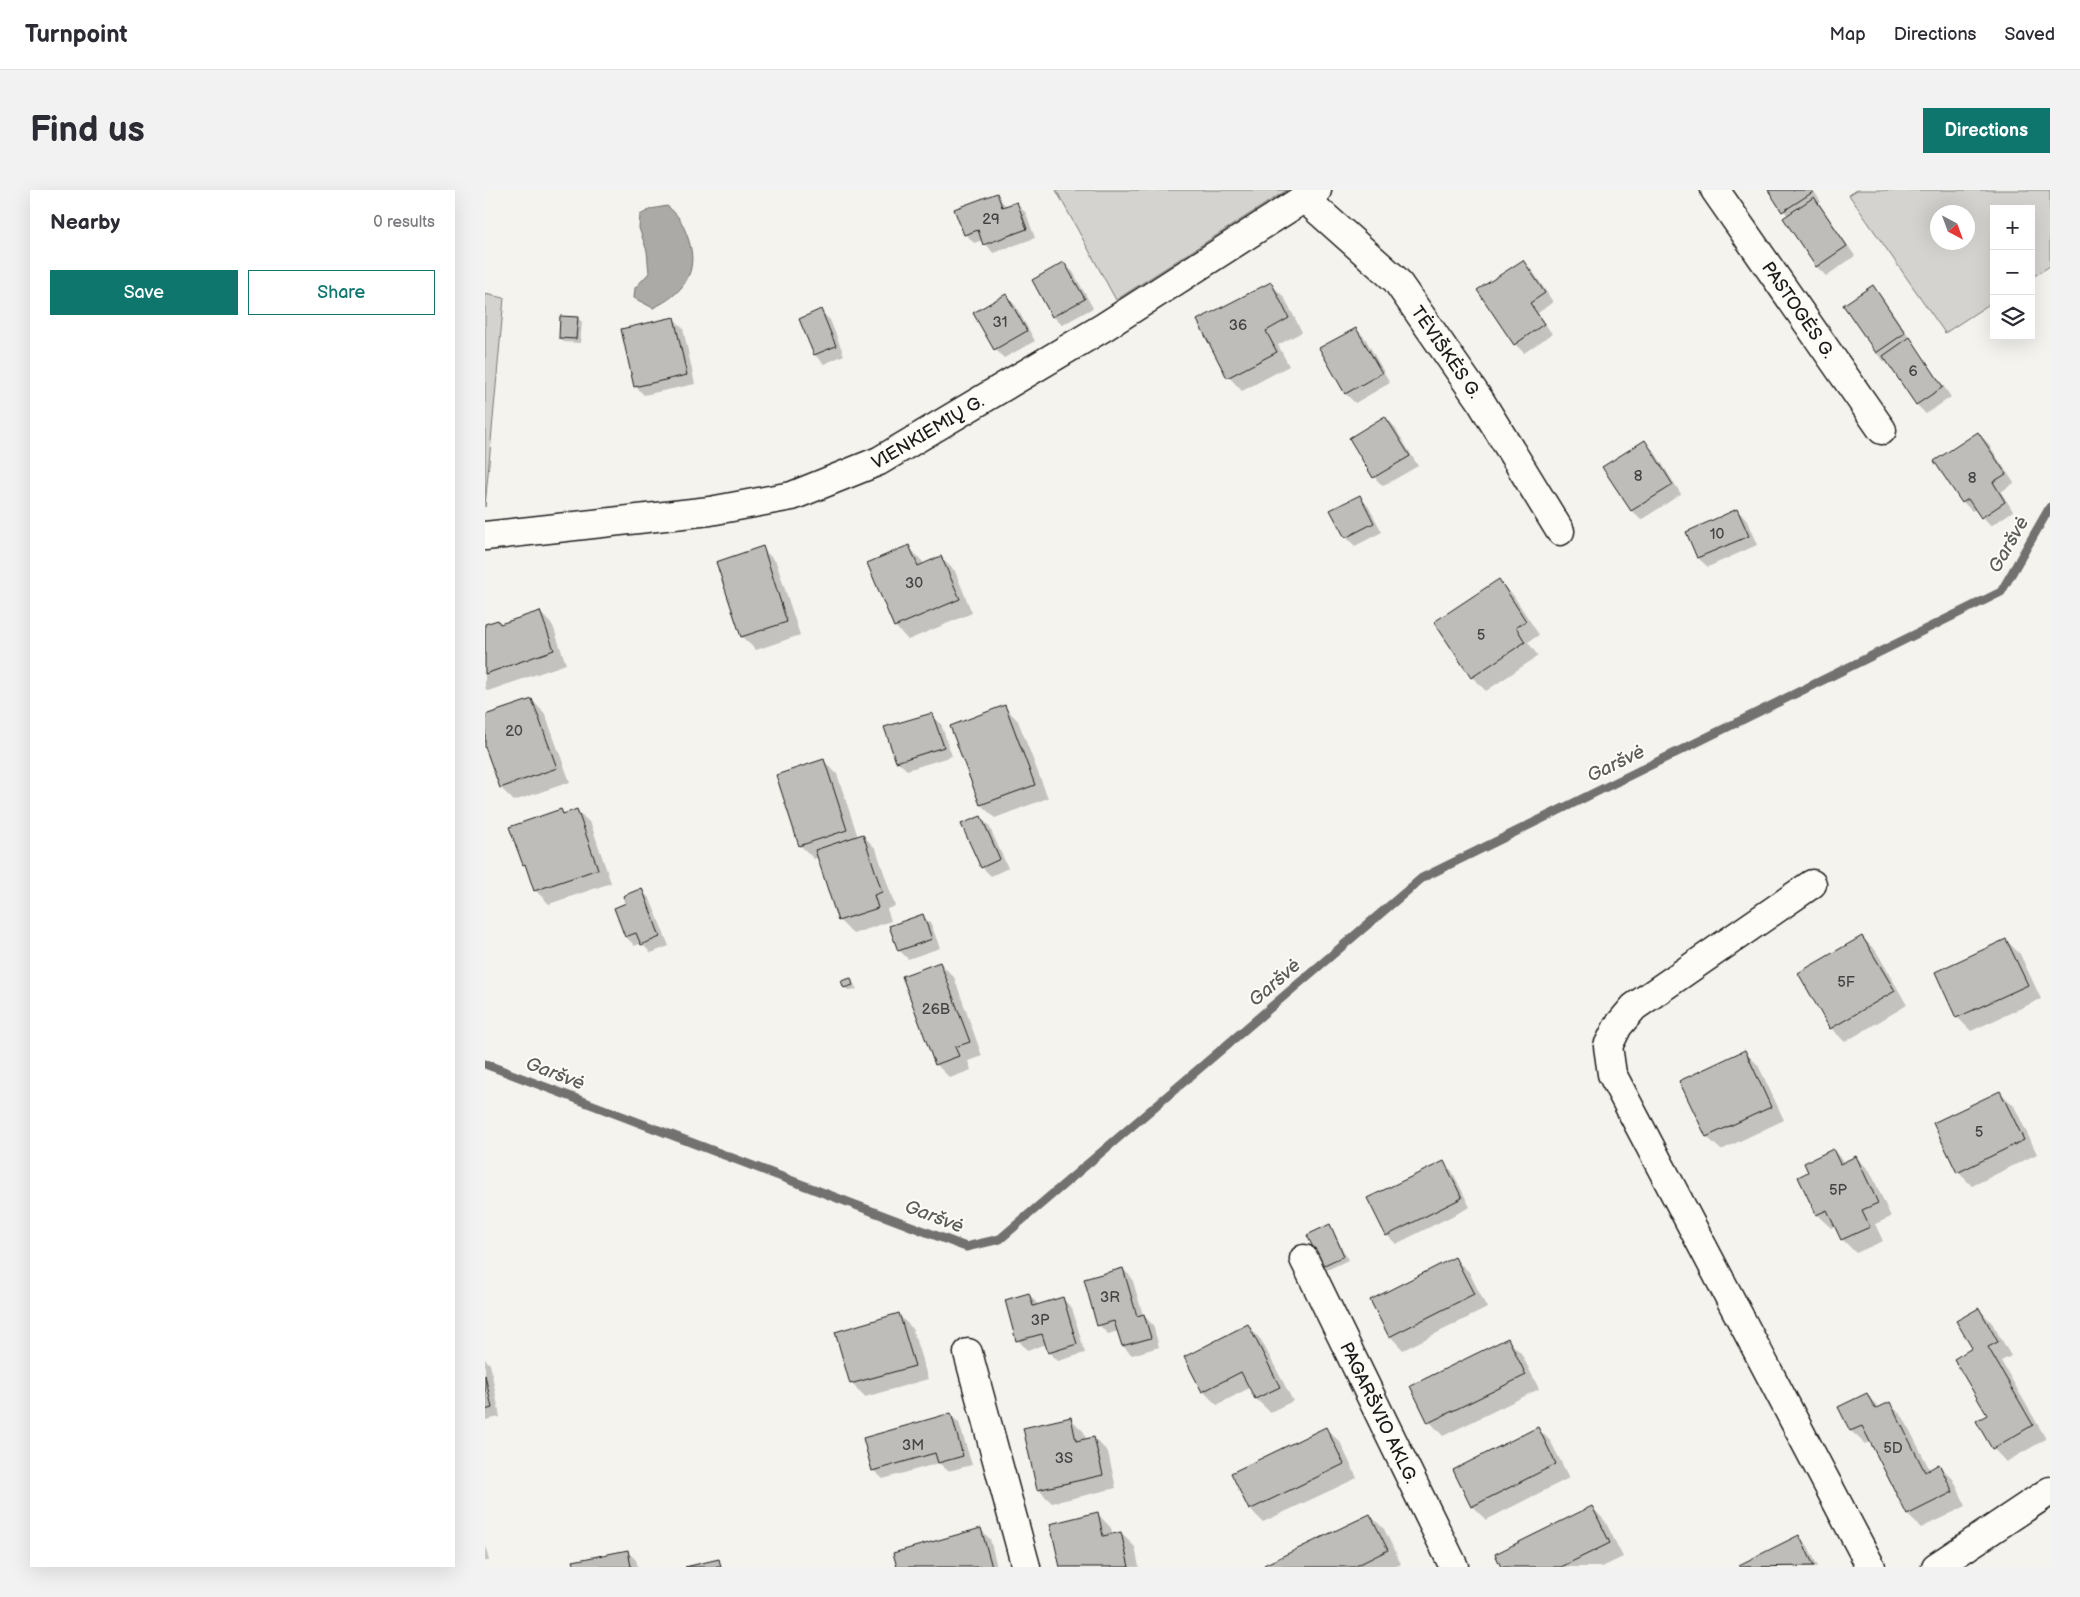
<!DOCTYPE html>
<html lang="en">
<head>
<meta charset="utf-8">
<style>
  body { margin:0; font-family:"Balsamiq Sans",sans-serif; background:#f2f2f3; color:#2b2b33 }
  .controls { position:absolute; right:15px; top:15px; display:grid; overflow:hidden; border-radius:0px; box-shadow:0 5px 20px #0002 }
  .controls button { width:45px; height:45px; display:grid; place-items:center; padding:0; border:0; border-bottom:1px solid #e1e1e2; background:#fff; color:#2b2b33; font:25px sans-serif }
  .compass { position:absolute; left:1445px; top:15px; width:45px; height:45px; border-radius:50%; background:#fff; box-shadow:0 5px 20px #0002; rotate:139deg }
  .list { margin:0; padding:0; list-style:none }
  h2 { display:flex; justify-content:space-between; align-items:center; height:65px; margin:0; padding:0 20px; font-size:21px }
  h2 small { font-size:16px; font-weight:400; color:#7c7c81 }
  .actions { display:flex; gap:10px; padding:15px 20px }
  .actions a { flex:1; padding:11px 0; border:1px solid #0f766e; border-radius:0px; text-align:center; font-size:18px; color:#0f766e }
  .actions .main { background:#0f766e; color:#fff }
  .icon { flex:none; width:28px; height:28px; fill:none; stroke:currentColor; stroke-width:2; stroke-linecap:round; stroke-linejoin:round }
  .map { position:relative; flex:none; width:1565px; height:1377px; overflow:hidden; border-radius:0px }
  header { display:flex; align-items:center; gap:30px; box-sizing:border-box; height:70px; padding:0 25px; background:#fff; border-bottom:1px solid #e1e1e2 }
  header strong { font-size:24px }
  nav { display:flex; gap:28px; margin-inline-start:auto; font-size:18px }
  .intro { display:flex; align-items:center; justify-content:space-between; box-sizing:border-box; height:120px; padding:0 30px }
  h1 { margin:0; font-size:35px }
  .button { padding:12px 22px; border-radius:0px; background:#0f766e; color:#fff; font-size:18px; font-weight:700 }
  main { display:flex; gap:30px; padding:0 30px }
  aside { flex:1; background:#fff; border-radius:0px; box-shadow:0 5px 20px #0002 }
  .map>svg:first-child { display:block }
  .green { fill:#d4d3cf; stroke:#787876; fill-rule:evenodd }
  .water { fill:#abaaa6; stroke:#72716f }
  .shadow { fill:#0003 }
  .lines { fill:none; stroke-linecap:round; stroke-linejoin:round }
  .stream { stroke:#72716f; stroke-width:9 }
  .building { fill:#bebdba; stroke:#1c1c1c }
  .minor-casing { stroke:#1c1c1c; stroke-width:31 }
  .minor { stroke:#fdfcf7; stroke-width:28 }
  .labels { text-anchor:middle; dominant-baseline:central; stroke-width:4; stroke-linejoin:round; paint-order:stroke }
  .number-label { font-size:15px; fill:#444 }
  .street-label { font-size:18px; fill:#1c1c1c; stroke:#fdfcf7 }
  .water-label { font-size:19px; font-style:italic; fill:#5c5c5a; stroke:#fdfcf7 }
</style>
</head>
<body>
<header>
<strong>Turnpoint</strong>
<nav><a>Map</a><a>Directions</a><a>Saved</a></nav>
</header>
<div class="intro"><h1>Find us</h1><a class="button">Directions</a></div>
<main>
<aside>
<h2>Nearby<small>0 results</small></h2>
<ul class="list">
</ul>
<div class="actions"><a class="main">Save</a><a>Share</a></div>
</aside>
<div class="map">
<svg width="1565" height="1377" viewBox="0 0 1565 1377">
  <rect width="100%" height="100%" fill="#f4f3ee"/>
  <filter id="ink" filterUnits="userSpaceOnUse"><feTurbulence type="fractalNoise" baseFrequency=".02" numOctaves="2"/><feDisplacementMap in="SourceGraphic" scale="10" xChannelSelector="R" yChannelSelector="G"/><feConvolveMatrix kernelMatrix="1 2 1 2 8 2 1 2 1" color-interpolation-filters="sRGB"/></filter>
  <g filter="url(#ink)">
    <path class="green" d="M571 0H802L631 110Z
      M1372 0H1565V76L1546 88V19H1509V111L1460 143 1364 5ZM1482 22V52H1452V22Z
      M0 104 19 108 0 317Z"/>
    <path class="water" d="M182 16C194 25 198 34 203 48 215 82 198 104 168 118L149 108 150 98 164 83 162 61 154 38 155 25 166 19Z"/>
    <path class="shadow" d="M1284 0H1328L1336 12 1334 13 1370 66 1341 86 1332 77 1303 26Z
      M511 5 522 17 532 14 541 23 550 48 508 63 498 50 489 53 480 44Z
      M1038 71 1047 80 1068 112 1053 123 1067 144 1039 163 1030 154Z
      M579 73 588 82 608 118 577 135 568 126 548 91Z
      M785 93 799 107 817 142 793 155 804 176 757 201 744 187Z
      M1387 97 1396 106 1466 207 1441 224 1432 215 1402 170 1400 172 1391 163Z
      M521 106 530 115 550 151 519 168 510 159Z
      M336 121 345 130 359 165 339 174 330 165Z
      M92 128 97 132 95 153 79 152 75 148Z
      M189 129 198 138 210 194 159 205 150 196Z
      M871 139 880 148 905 193 870 213 861 204Z
      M900 227 909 236 933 276 898 296 889 287 866 248Z
      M1493 243 1502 252 1529 293 1516 302 1528 321 1506 336 1491 319 1487 321 1478 312Z
      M1160 252 1169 261 1196 304 1156 330 1147 321 1119 277Z
      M874 307 883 316 897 342 870 356 861 347 847 321Z
      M1252 320 1261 329 1272 355 1223 377 1213 368 1202 342Z
      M424 357 437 371 439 375 456 368 470 381 487 423 423 450 410 436Z
      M277 358 291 372 315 445 271 460 257 447Z
      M1014 391 1028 405 1054 445 1043 452 1053 466 1001 501 987 487Z
      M55 422 68 436 81 474 3 501 0 498V435L13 431 17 435Z
      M47 510 60 524 85 592 29 611 16 598 0 553V526Z
      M520 517 533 531 563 608 510 628 496 615 467 537Z
      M447 525 456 534 467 566 422 580 412 571Z
      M339 571 352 584 373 647 378 645 391 659 410 716 402 719 406 731 368 744 354 730 334 667 329 669 315 655Z
      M76 620 80 624 92 620 106 634 126 693 64 714 50 700 43 679 39 674Z
      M495 627 504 636 523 678 506 686 497 677Z
      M156 700 165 709 184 756 166 763 156 753 150 756 141 747 142 714Z
      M437 725 446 734 455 758 423 769 414 760Z
      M1377 747 1391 761 1422 815 1360 852 1346 838Z
      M1521 750 1535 764 1556 809 1486 841 1472 827Z
      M455 773 469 787 497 866 483 871 486 880 465 888 451 874Z
      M365 789 372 799 364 801 360 797Z
      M1259 861 1273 875 1299 930 1236 960 1222 947 1196 891Z
      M1515 902 1529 916 1552 964 1487 996 1473 982Z
      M1348 960 1360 973 1371 967 1385 981 1406 1027 1390 1034 1398 1051 1371 1063 1357 1049 1351 1036 1346 1038 1332 1025 1325 982Z
      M958 972 967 981 985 1017 911 1054 902 1045Z
      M844 1035 848 1040 863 1070 842 1080 838 1075Z
      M970 1069 984 1082 1002 1118 918 1160 905 1146Z
      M638 1079 647 1088 658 1125 668 1135 674 1157 647 1165 638 1156 633 1141 623 1144 614 1135Z
      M544 1104 554 1116 578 1109 587 1118 600 1163 573 1171 564 1162 562 1154 542 1160 533 1150Z
      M1494 1119 1507 1133 1526 1166 1516 1171 1561 1249 1521 1272 1508 1258 1504 1225 1488 1159Z
      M414 1125 427 1138 443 1189 380 1207 367 1194 352 1143Z
      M763 1136 776 1150 808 1211 785 1222 771 1209 766 1197 732 1215 718 1201Z
      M1023 1150 1036 1163 1054 1199 958 1246 945 1232Z
      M0 1169 5 1174 15 1227 0 1230Z
      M1381 1205 1395 1218 1404 1213 1418 1227 1445 1280 1454 1275 1468 1289 1481 1316 1436 1338 1423 1325 1386 1251 1380 1254 1366 1241 1355 1218Z
      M465 1224 474 1233 487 1275 463 1281 454 1273 398 1289 388 1280Z
      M586 1229 599 1242 601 1250 609 1248 623 1262 631 1298 567 1313 553 1299Z
      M1053 1238 1066 1252 1084 1288 1001 1330 987 1316Z
      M841 1239 855 1252 872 1288 778 1332 765 1319Z
      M1107 1317 1120 1331 1138 1367 1117 1377H1018Z
      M613 1324 626 1338 628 1345 636 1343 650 1357 654 1377H577Z
      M885 1325 899 1339 916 1374 910 1377H781Z
      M496 1340 505 1349 512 1377H413Z
      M1314 1347 1323 1356 1333 1377H1256Z
      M0 1353 4 1371H0Z
      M142 1361 151 1370 153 1377H91Z"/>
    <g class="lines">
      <path class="stream" d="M0 874 481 1057 515 1049 937 688 1516 402 1565 317"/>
    </g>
    <path class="building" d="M1283 0H1326L1328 2 1297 22Z
      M512 3 517 17 532 12 542 39 498 55 493 40 479 45 469 19Z
      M1329 7 1362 56 1331 77 1298 28Z
      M1038 70 1060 103 1045 113 1059 134 1029 155 992 100Z
      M579 72 600 109 567 127 547 90Z
      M786 92 804 128 781 141 792 162 742 188 712 130Z
      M1388 95 1420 143 1391 163 1358 115Z
      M521 104 542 141 509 160 488 123Z
      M336 119 351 156 329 165 314 129Z
      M75 126 93 127 91 149 74 148Z
      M189 127 202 185 149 197 136 139Z
      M871 138 897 183 860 204 834 158Z
      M1425 147 1458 197 1431 215 1398 166Z
      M900 226 925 266 888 288 864 248Z
      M1493 242 1521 284 1508 292 1520 312 1496 328 1483 309 1477 313 1449 271Z
      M1160 250 1188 295 1146 321 1117 277Z
      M875 305 889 333 860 348 845 320Z
      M1252 319 1264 346 1212 368 1201 342Z
      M424 355 433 376 456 366 475 409 409 437 382 373Z
      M278 356 302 432 256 447 231 372Z
      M1014 389 1041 431 1031 437 1040 452 986 488 949 432Z
      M55 421 69 460 0 484V434L13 430 15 434Z
      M47 509 72 578 15 598 0 557V525Z
      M520 515 550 595 495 615 465 536Z
      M447 523 459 557 411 572 399 537Z
      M339 569 362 640 314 656 291 585Z
      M76 619 78 624 92 619 113 679 49 701 40 674 38 675 24 637Z
      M496 626 515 669 496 678 476 634Z
      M378 644 397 702 389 705 393 718 353 731 330 660Z
      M157 698 175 747 156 755 151 743 140 747 129 718 141 713 138 706Z
      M438 724 447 749 413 761 404 736Z
      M1377 746 1410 801 1345 839 1313 783Z
      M1521 749 1543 795 1471 828 1450 782Z
      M455 772 485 852 470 857 474 866 450 875 417 786Z
      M366 788 368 795 359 798 356 791Z
      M1260 860 1286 917 1221 947 1194 891Z
      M1515 901 1539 950 1472 983 1448 933Z
      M1348 959 1355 974 1371 966 1393 1013 1377 1020 1385 1037 1356 1050 1342 1020 1331 1025 1313 987 1323 982 1319 973Z
      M959 971 977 1008 901 1046 882 1008Z
      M845 1034 859 1066 837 1076 822 1045Z
      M970 1067 989 1104 904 1147 885 1110Z
      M638 1078 652 1126 659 1124 666 1148 637 1156 629 1131 612 1136 599 1089Z
      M544 1103 548 1116 578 1107 592 1154 563 1163 557 1144 531 1151 520 1110Z
      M1494 1118 1513 1152 1503 1157 1548 1235 1507 1259 1491 1231 1502 1225 1469 1169 1487 1158 1471 1131Z
      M414 1123 430 1176 365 1194 350 1142Z
      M763 1134 795 1197 770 1209 756 1182 717 1202 699 1167Z
      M1023 1148 1041 1185 943 1233 925 1196Z
      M0 1185 7 1218 0 1220Z
      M1382 1203 1390 1219 1405 1212 1440 1282 1454 1274 1468 1302 1422 1325 1377 1236 1365 1241 1353 1217Z
      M466 1223 478 1266 453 1273 450 1263 387 1281 378 1248Z
      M586 1227 591 1251 609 1247 618 1285 552 1300 538 1238Z
      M841 1237 859 1274 764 1320 746 1283Z
      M1053 1237 1071 1274 986 1317 968 1280Z
      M1107 1316 1125 1353 1076 1377H1016L1010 1364Z
      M613 1322 618 1346 636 1342 644 1377H575L565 1334Z
      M885 1324 903 1360 869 1377H780L779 1375Z
      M496 1338 507 1377H412L408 1363Z
      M1314 1345 1329 1376 1254 1377V1375Z
      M143 1360 146 1377H90L88 1371Z
      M234 1369 236 1377H200Z"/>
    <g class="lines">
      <g class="minor-casing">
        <g id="minor">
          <path id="s1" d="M1230 0 1397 240"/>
          <path id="s2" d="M819 8 911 90 996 212 1075 341"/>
          <path id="s3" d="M0 346 225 321 307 306 394 271 619 137 832 0"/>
          <path d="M1327 694 1149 817 1133 836 1123 856 1127 884 1386 1377"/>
          <path id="s4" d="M819 1069 969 1377"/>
          <path d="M483 1163 541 1377"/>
          <path d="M1451 1377 1565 1301"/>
        </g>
      </g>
      <use href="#minor" class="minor"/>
    </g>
  </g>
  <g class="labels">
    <g class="number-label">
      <text x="506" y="29">29</text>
      <text x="515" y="132">31</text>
      <text x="753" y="135">36</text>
      <text x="1428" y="181">6</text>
      <text x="1153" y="286">8</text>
      <text x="1487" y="288">8</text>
      <text x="1232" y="344">10</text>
      <text x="429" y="393">30</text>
      <text x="996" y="445">5</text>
      <text x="29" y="541">20</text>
      <text x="1361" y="792">5F</text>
      <text x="451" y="819">26B</text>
      <text x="1494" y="942">5</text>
      <text x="1353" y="1000">5P</text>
      <text x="625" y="1107">3R</text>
      <text x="555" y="1130">3P</text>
      <text x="428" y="1255">3M</text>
      <text x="1408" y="1258">5D</text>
      <text x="579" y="1268">3S</text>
    </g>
    <g class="street-label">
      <text stroke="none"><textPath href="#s1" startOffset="146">PASTOGĖS G.</textPath></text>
      <text stroke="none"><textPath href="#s2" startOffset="211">TĖVIŠKĖS G.</textPath></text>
      <text stroke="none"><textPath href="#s3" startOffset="460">VIENKIEMIŲ G.</textPath></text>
      <text stroke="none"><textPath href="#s4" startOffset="171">PAGARŠVIO AKLG.</textPath></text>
    </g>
    <g class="water-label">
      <text transform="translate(1524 355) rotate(-60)">Garšvė</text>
      <text transform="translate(1131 574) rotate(-26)">Garšvė</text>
      <text transform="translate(790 793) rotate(-41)">Garšvė</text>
      <text transform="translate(70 884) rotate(21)">Garšvė</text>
      <text transform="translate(449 1027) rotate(21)">Garšvė</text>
    </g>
  </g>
</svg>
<div class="controls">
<button>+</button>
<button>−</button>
<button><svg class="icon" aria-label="layers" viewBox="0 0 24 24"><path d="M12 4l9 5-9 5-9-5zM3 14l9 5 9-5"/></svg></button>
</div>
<svg class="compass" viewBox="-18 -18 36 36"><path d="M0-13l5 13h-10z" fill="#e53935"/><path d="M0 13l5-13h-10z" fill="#7c7c81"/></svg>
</div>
</main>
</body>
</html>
